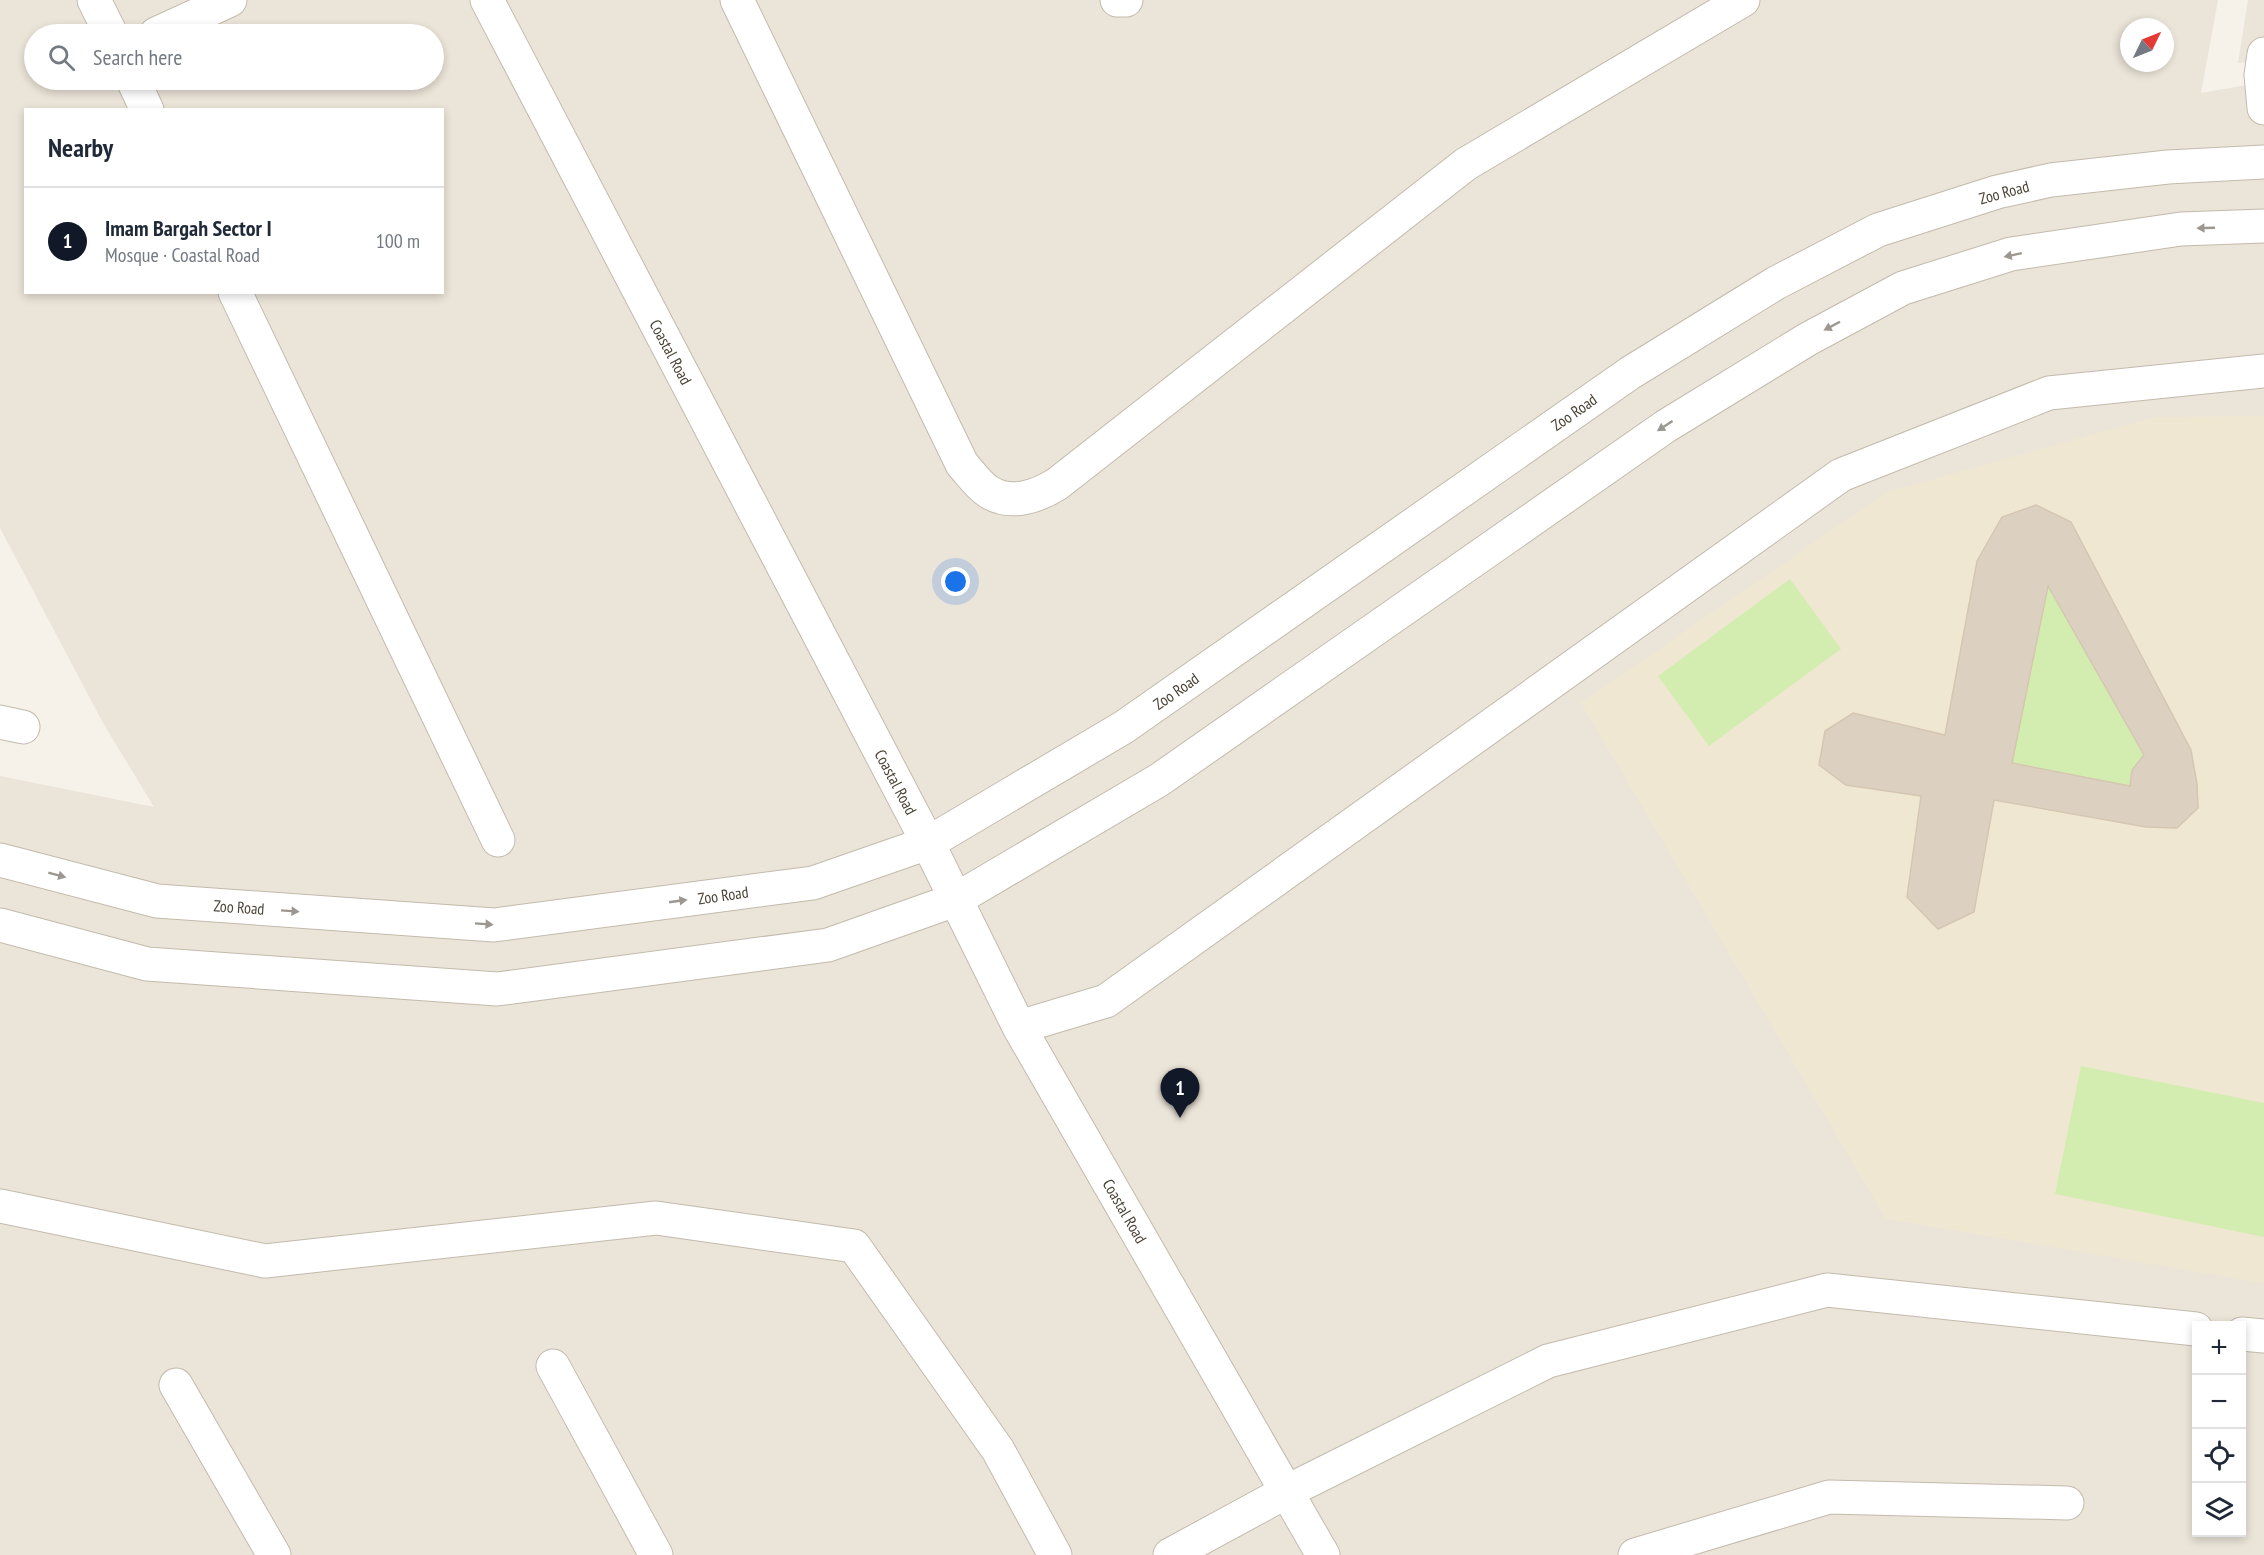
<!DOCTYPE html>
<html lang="en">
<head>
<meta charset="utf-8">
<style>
  body { margin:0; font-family:"PT Sans Narrow",sans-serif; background:#f2f2f3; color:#1f2937 }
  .controls { position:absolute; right:18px; bottom:18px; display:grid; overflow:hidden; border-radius:0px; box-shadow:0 3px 9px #0003 }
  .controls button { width:54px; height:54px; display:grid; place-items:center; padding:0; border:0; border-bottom:2px solid #e0e1e3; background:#fff; color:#1f2937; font:30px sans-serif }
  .compass { position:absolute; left:2120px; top:18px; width:54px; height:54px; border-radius:50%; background:#fff; box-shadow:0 3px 9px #0003; rotate:47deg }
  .you { position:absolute; left:956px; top:582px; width:21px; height:21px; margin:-15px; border:4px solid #fff; border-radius:50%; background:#1a73e8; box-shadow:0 0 0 9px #1a73e833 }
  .badge { display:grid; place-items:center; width:39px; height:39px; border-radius:50%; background:#111827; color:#fff; font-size:20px; font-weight:700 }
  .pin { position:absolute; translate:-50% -50px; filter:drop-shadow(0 2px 3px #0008) }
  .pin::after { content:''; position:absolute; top:32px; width:21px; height:18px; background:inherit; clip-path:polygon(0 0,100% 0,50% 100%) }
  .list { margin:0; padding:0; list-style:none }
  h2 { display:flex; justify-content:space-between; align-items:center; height:78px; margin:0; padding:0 24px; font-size:26px }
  h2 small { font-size:20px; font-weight:400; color:#747a83 }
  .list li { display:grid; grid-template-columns:39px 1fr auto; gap:18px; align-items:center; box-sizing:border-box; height:108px; padding:0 24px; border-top:2px solid #e0e1e3 }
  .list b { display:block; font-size:22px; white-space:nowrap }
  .list p { margin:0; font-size:20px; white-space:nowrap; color:#747a83 }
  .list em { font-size:20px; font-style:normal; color:#747a83 }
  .icon { flex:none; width:33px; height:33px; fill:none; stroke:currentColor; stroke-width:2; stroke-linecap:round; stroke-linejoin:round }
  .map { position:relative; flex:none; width:2264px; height:1555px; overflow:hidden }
  .search { position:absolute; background:#fff; box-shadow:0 3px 9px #0003; left:24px; top:24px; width:420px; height:66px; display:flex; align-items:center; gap:15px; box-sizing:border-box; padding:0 21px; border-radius:33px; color:#747a83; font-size:22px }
  .panel { position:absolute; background:#fff; box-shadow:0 3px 9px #0003; left:24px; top:108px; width:420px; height:186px; border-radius:0px }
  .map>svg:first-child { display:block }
  .residential { fill:#ebe4d8; fill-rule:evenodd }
  .education { fill:#f0e7d3 }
  .green { fill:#d3edb0 }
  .building { fill:#dcd1c1; stroke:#d5c6b1; stroke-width:1.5; fill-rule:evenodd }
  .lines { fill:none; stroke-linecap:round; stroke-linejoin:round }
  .minor-casing { stroke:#c3baac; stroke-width:35 }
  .minor { stroke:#fff; stroke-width:33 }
  .oneway { fill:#9c9891 }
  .labels { text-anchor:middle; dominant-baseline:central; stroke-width:4.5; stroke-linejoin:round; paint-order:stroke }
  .street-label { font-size:16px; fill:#4b4337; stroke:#fff }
</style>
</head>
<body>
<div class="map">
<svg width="2264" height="1555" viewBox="0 0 2264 1555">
  <rect width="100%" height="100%" fill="#f6f2ea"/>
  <path class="residential" d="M0 0H2218L2201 93 2264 82V1555H0V776L154 807 103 723 0 528ZM2129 27H2165V63H2129ZM34 34H434V80H34ZM26 110H442V292H26ZM2196 1326H2242V1532H2196Z
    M2248 0H2264V61L2238 63Z"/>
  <path class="education" d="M2264 416V1283L1886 1219 1581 703 1887 492 2156 417Z"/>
  <path class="green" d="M1790 579 1841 649 1709 746 1658 676Z
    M2048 586 2144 755 2132 770 2130 786 2012 763Z
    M2081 1066 2264 1103V1237L2055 1194Z"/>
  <path class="building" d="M2036 505 2071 522 2191 750 2197 784 2198 808 2177 828 2146 827 1994 800 1974 912 1938 929 1907 897 1921 796 1846 785 1819 765 1825 731 1853 713 1945 735 1977 561 2002 517ZM2048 586 2144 755 2132 770 2130 786 2012 763Z"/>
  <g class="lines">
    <g class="minor-casing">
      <path id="minor" d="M94 0 111 34
        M487 0 928 843 1019 1027 1323 1555
        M737 0 962 464C970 473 979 486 989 492 1011 506 1038 496 1057 484L1466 164 1743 0
        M1117 0H1126
        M156 34 230 0
        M2264 54 2261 75 2264 108
        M133 80 147 110
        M235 292 498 840
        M0 722 23 727
        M0 860 157 901 494 925 813 883 928 843 1124 727 1630 373 1776 283 1878 230 1997 192 2051 180 2168 167 2264 162
        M0 925 147 964 497 989 828 945 955 900 1159 780 1666 426 1808 339 1903 288 2011 254 2181 229 2264 226
        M1019 1027 1106 1001 1841 475 2049 393 2264 371
        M0 1206 265 1261 656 1218 854 1246 998 1450 1055 1555
        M2242 1334 2264 1336
        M553 1366 656 1555
        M176 1385 274 1555
        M1170 1555 1286 1492 1548 1361 1827 1290 2196 1329
        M1635 1555 1829 1497 2067 1503"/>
    </g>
    <use href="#minor" class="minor"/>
  </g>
  <defs><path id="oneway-solid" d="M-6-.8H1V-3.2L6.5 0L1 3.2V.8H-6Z" transform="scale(1.5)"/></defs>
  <g class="oneway">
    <use href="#oneway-solid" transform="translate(2206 228) rotate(178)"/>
    <use href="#oneway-solid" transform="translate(2013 255) rotate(168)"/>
    <use href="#oneway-solid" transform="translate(1832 326) rotate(152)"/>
    <use href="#oneway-solid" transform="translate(1665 426) rotate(147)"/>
    <use href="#oneway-solid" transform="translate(57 875) rotate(15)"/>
    <use href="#oneway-solid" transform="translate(678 901) rotate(-8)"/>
    <use href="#oneway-solid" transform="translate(290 911) rotate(4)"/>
    <use href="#oneway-solid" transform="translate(484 924) rotate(4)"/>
  </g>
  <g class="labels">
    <g class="street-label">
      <text transform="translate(2004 192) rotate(-15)">Zoo Road</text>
      <text transform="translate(671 352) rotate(62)">Coastal Road</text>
      <text transform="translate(1574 412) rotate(-35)">Zoo Road</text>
      <text transform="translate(1176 691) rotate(-35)">Zoo Road</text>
      <text transform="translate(896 782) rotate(62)">Coastal Road</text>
      <text transform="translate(723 895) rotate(-8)">Zoo Road</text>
      <text transform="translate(239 907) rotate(4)">Zoo Road</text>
      <text transform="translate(1125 1211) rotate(60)">Coastal Road</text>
    </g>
  </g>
</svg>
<div class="controls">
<button>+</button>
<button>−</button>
<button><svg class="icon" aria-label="locate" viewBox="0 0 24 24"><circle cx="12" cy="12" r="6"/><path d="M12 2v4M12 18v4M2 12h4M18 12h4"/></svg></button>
<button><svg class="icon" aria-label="layers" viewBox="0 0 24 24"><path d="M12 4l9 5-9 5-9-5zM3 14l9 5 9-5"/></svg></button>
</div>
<svg class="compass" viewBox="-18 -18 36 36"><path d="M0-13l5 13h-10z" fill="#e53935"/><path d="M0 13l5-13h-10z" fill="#747a83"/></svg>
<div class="you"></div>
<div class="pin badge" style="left:1180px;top:1118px">1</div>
<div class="search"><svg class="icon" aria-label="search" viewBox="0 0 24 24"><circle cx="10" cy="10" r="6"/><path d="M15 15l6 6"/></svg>Search here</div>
<section class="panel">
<h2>Nearby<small></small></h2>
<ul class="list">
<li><span class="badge">1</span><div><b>Imam Bargah Sector I</b><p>Mosque · Coastal Road</p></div><em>100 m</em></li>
</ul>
</section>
</div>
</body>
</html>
